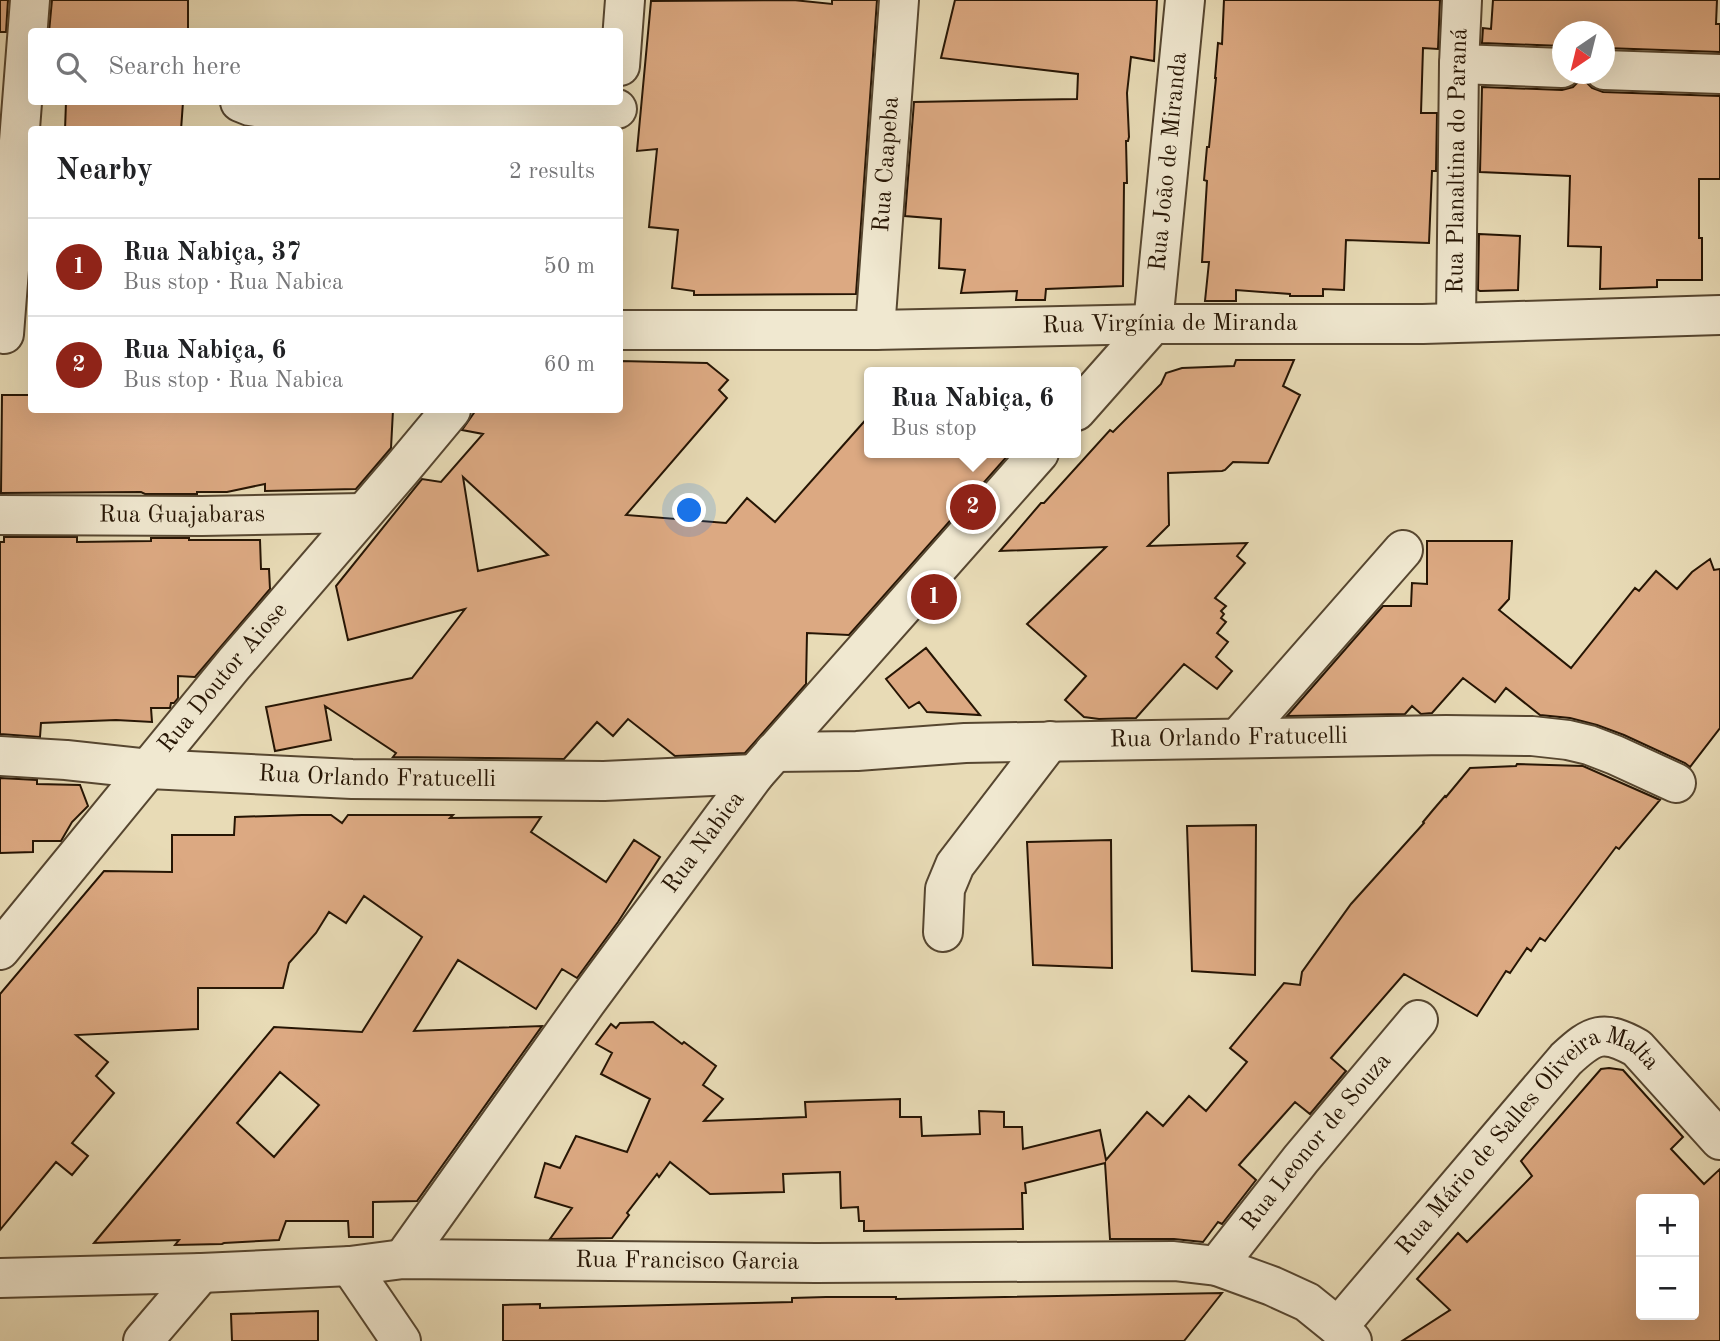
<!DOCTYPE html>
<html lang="en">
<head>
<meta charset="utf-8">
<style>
  body { margin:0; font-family:"Old Standard TT",serif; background:#f6f6f6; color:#202124 }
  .controls { position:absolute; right:21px; bottom:21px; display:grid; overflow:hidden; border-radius:7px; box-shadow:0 7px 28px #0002 }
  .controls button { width:63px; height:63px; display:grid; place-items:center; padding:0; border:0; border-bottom:2px solid #e0e0e0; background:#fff; color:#202124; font:35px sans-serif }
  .compass { position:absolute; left:1552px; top:21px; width:63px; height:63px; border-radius:50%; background:#fff; box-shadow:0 7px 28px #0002; rotate:215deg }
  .you { position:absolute; left:690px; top:511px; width:24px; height:24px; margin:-18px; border:5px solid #fff; border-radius:50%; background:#1a73e8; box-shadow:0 0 0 10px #1a73e833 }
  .badge { display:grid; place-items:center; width:46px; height:46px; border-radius:50%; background:#8f2418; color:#fff; font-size:23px; font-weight:700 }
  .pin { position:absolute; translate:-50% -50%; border:4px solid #fff; box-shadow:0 2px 7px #0006 }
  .popup { position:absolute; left:864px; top:367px; width:217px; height:91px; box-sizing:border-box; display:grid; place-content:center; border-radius:7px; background:#fff; filter:drop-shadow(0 2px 5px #0005); font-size:23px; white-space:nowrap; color:#757577 }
  .popup b { font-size:26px; color:#202124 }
  .popup::after { content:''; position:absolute; left:50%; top:100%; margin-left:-14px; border:14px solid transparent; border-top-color:#fff }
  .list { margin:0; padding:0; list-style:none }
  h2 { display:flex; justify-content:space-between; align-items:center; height:91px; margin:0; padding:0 28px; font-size:30px }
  h2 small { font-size:23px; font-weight:400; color:#757577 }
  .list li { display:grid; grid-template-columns:46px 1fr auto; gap:21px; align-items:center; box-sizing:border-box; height:98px; padding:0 28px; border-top:2px solid #e0e0e0 }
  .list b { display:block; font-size:26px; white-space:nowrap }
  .list p { margin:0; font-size:23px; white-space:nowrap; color:#757577 }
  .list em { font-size:23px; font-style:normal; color:#757577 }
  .icon { flex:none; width:38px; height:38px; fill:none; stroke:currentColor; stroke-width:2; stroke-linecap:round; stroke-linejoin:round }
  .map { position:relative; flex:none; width:1720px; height:1341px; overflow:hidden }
  .search { position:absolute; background:#fff; box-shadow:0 7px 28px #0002; left:28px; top:28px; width:595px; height:77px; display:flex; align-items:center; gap:18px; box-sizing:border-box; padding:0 24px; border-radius:7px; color:#757577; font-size:26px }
  .panel { position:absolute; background:#fff; box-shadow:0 7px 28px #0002; left:28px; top:126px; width:595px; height:287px; border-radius:7px }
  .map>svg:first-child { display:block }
  .building { fill:#dca982; stroke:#261504; stroke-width:2; fill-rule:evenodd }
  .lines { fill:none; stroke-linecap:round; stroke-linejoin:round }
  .minor-casing { stroke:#564630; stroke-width:42 }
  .minor { stroke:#f0e8d0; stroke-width:38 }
  .labels { text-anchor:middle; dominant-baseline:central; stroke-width:7; stroke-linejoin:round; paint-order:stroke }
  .street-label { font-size:24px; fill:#261504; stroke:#f0e8d0 }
</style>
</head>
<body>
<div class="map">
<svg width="1720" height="1341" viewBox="0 0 1720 1341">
  <rect width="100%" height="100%" fill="#e8dbb6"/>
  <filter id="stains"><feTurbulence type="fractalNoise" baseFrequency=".00286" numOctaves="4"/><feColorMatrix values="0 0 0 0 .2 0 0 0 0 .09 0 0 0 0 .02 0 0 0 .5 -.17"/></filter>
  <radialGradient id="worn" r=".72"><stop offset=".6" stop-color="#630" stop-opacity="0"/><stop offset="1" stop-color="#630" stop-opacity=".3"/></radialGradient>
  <path class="building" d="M0 0H8L6 32H0Z
    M52 0H188V32H49Z
    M793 0 832 4V0H877L856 294 694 295V291L672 288 678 230 649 227 657 149 637 151 651 1Z
    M955 0H1157L1154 61 1131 57 1127 93 1129 137 1128 141H1126L1127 183H1124L1123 286 1046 289 1045 300H1016L1017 291 961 293 965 270 939 268 941 219 905 216 914 102 1077 99 1078 74 941 58Z
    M1224 0H1440L1438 49 1423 48 1421 113H1437L1436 171H1432L1429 243 1346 240 1344 290 1323 289V296H1290V294L1236 290V301H1205L1209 262H1202L1207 181 1204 180 1207 147H1209L1216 78H1215L1218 43 1222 44Z
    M1493 0H1717L1716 24H1720V52L1605 48V32H1563V46L1482 43 1483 28 1491 29Z
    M1583 74 1585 81 1592 88 1603 92 1720 96V179H1699V238H1702V280H1657V287L1600 289 1601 247 1568 246 1570 176 1480 172 1482 87 1562 90 1573 87 1580 80Z
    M66 102H183L181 130H65Z
    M1479 234 1520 236 1518 290 1480 291 1478 290Z
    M1236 360H1294L1283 386 1300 395 1268 463 1233 462 1225 470 1222 471 1168 473 1169 525 1148 546 1247 543 1237 556 1245 563 1215 598 1226 606 1221 611 1224 614 1221 618 1226 622 1217 633 1228 642 1216 657 1232 671 1217 689 1184 664 1136 718 1099 719 1084 717 1065 700 1086 676 1027 624 1106 547 1000 551 1041 503H1044L1110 430 1113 432 1161 384 1166 373 1182 368 1234 366Z
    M620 361 707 363 728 380 719 390 727 398 626 515 726 523 747 498 775 522 870 415V453H1010L849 635 807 633 806 684 745 753 675 756 628 719 613 736 597 722 564 759 393 757 396 753 325 706 331 740 275 751 266 707 412 678 465 609 348 640 336 586 422 479 441 482 483 434 462 430 476 410H620ZM463 477 548 555 478 571Z
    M2 395H32V410H393L391 448 356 489 265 491V484L227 492H197V494H145L141 492 1 493Z
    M4 537H77V542L151 541V538H189V540H260L261 569H269L270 589 195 677 178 676V698L174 703H171L170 708H151L152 722 116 720 41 723 40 737 0 734V542H4Z
    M1427 541H1512L1509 599 1499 610 1571 668 1635 588 1639 591 1656 571 1677 589 1692 572 1710 559 1714 570 1720 569V728L1690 767 1685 763 1624 735 1597 725 1570 718 1540 715 1506 688 1495 702 1463 678 1432 713 1421 714 1412 706 1405 714 1287 716 1383 606H1411L1412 583 1427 584Z
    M926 648 980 715 927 712 919 702 909 708 886 679Z
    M1517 764 1583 766 1660 800 1619 849 1616 847 1545 941 1540 938 1531 951 1527 948 1510 973 1506 971 1477 1016 1404 974 1331 1058 1346 1071 1310 1114 1295 1102 1239 1165 1256 1180 1222 1224 1218 1222 1203 1242 1174 1239H1110L1105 1163 1025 1183 1026 1193H1022L1023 1229 864 1231V1221H859L858 1207 841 1208 840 1172 783 1174 784 1192 710 1194 670 1162 659 1177 657 1174 627 1213 629 1215 612 1238 550 1239 572 1208 535 1197 545 1163 560 1168 576 1136 627 1152 650 1099 601 1074 612 1053 596 1044 611 1024 616 1028 620 1023 653 1022 682 1044 684 1042 716 1066 703 1085 723 1099 704 1121 806 1117 805 1102 900 1099V1117H921L922 1136 980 1134 979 1111 1004 1112V1127H1022L1023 1149 1100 1130 1106 1160 1147 1112 1163 1126 1189 1096 1206 1111 1247 1062 1230 1048 1284 983 1300 985 1302 972 1351 904 1424 823 1423 822 1433 810 1445 796 1446 797 1470 768 1516 766Z
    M0 778 37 780V784L80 785 88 806 72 822 61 841H33V852L0 853Z
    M302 815H331L342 823 348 815H453L450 818 541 817 531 832 606 882 634 840 660 857 618 922 577 978 562 969 536 1009 458 960 414 1031 542 1026 417 1201 373 1202V1237H349L348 1221H286L279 1240 224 1243 222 1244 175 1245 179 1240 94 1243 274 1027 362 1032 422 937 364 896 346 923 329 912 316 933 289 963 283 988H198V1029L76 1035 108 1062 96 1076 114 1093 72 1143 88 1156 72 1175 56 1162 0 1230V994L104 871 172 872V835H234L235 817ZM280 1072 319 1105 274 1157 237 1123Z
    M1256 825 1255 975 1192 971 1187 826Z
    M1111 840 1112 968 1033 965 1027 842Z
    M1609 1068 1623 1070 1683 1137 1671 1149 1704 1184 1720 1169V1341H1402L1450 1310 1417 1279 1458 1233 1467 1242 1532 1176 1521 1161 1601 1069ZM1641 1199H1694V1315H1641Z
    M1222 1293 1184 1341H503V1305L540 1304V1308L792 1302V1298L826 1297H896V1299Z
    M318 1311V1341H232L231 1314Z"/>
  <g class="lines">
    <g class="minor-casing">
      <g id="minor">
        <path d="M1459 64 1562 68"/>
        <path d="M620 66 625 0"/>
        <path d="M1604 70 1720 74"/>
        <path d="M240 102 250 106 267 109H617"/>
        <path id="s1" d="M1456 322 1459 64 1462 0"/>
        <path id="s2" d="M1153 324 1185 0"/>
        <path id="s3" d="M620 330H875L1153 324H1423L1720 315"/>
        <path id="s4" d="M875 330 899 0"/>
        <path d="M4 334 30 0"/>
        <path d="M1076 411 1153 324"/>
        <path id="s5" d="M0 515 202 516 363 513"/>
        <path d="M1239 737 1403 550"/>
        <path id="s6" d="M774 752 857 751 965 743 1446 735 1532 736 1568 740 1589 745 1615 755 1676 783"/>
        <path id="s7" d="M0 756 66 760 149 769 352 779 604 781 755 774"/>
        <path d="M943 932 945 889 955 865 1050 741"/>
        <path id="s8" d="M0 950 234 664 401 470 451 410"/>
        <path id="s9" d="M403 1259 587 1001 755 774 1039 453"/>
        <path d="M350 1266 401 1341"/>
        <path id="s10" d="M1217 1266 1301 1159 1418 1020"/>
        <path id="s11" d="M0 1278 201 1273 350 1266 403 1259 816 1263 1174 1261 1217 1266 1272 1286 1307 1302 1338 1327 1352 1341"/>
        <path id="s12" d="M1338 1327 1566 1059C1593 1034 1603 1029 1637 1048L1720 1140"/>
        <path d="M143 1341 201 1273"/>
      </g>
    </g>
    <use href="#minor" class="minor"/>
  </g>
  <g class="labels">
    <g class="street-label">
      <text stroke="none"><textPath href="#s1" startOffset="161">Rua Planaltina do Paraná</textPath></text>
      <text stroke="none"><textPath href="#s2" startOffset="163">Rua João de Miranda</textPath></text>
      <text stroke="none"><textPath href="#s4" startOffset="166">Rua Caapeba</textPath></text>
      <text stroke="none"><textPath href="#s3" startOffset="550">Rua Virgínia de Miranda</textPath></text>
      <text stroke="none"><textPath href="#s5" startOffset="182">Rua Guajabaras</textPath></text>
      <text stroke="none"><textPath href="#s8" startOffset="352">Rua Doutor Aiose</textPath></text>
      <text stroke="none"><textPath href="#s6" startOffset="455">Rua Orlando Fratucelli</textPath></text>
      <text stroke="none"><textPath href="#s7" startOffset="378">Rua Orlando Fratucelli</textPath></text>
      <text stroke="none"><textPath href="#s9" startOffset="514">Rua Nabica</textPath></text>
      <text stroke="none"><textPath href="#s10" startOffset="159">Rua Leonor de Souza</textPath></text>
      <text stroke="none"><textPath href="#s12" startOffset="278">Rua Mário de Salles Oliveira Malta</textPath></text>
      <text stroke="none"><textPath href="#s11" startOffset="688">Rua Francisco Garcia</textPath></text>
    </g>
  </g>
  <rect width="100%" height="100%" filter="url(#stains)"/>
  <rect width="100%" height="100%" fill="url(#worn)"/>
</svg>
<div class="controls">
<button>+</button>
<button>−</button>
</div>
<svg class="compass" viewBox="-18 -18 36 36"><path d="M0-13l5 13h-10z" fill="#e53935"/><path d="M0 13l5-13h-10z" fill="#757577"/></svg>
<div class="you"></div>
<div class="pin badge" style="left:934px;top:597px">1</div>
<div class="pin badge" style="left:973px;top:507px">2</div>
<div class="popup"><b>Rua Nabiça, 6</b>Bus stop</div>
<div class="search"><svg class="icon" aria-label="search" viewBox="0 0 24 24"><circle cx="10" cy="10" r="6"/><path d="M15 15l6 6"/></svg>Search here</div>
<section class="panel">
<h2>Nearby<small>2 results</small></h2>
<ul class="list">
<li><span class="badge">1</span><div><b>Rua Nabiça, 37</b><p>Bus stop · Rua Nabica</p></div><em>50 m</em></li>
<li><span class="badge">2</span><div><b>Rua Nabiça, 6</b><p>Bus stop · Rua Nabica</p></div><em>60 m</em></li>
</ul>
</section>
</div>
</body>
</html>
